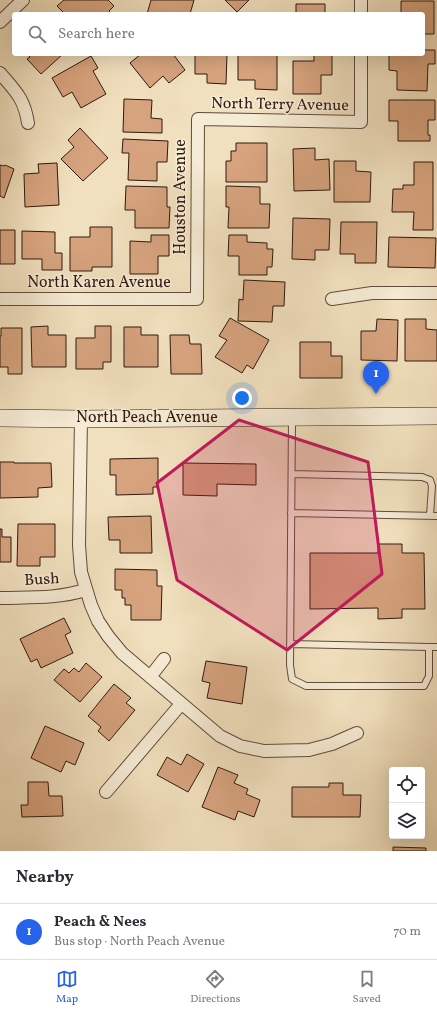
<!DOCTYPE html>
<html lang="en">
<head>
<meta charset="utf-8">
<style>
  body { margin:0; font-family:Vollkorn,serif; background:#f2f2f3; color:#2b2b33 }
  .controls { position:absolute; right:12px; bottom:12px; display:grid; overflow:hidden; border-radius:4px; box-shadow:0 4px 16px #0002 }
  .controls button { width:36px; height:36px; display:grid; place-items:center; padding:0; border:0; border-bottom:1px solid #e1e1e2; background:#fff; color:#2b2b33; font:20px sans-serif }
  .you { position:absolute; left:242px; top:398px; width:14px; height:14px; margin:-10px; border:3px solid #fff; border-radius:50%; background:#1a73e8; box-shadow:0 0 0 6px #1a73e833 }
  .badge { display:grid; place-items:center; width:26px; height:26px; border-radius:50%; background:#2563eb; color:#fff; font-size:13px; font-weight:700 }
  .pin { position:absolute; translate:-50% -33px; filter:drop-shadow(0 1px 2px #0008) }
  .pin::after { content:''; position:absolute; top:21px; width:14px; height:12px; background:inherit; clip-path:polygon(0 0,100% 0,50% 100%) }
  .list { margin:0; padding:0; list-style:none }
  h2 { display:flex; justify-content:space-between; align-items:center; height:52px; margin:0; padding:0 16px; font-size:17px }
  h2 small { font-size:13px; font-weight:400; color:#7c7c81 }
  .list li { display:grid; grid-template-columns:26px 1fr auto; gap:12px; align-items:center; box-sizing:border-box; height:56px; padding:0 16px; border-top:1px solid #e1e1e2 }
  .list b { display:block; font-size:15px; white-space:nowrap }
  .list p { margin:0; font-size:13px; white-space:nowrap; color:#7c7c81 }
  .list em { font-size:13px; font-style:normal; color:#7c7c81 }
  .icon { flex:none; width:22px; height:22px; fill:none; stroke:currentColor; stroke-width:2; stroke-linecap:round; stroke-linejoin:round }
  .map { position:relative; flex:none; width:437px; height:851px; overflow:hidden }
  .search { position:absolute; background:#fff; box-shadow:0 4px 16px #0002; left:12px; right:12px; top:12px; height:44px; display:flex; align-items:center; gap:10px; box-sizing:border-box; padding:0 14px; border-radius:4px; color:#7c7c81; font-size:15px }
  .sheet { height:108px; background:#fff }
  nav { display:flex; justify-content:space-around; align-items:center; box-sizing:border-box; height:56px; border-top:1px solid #e1e1e2; background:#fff; font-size:11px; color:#7c7c81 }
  nav a { display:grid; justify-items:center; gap:2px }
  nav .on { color:#2563eb }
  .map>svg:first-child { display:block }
  .building { fill:#d6a37e; stroke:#30190f }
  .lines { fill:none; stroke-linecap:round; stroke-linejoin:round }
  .lane-casing { stroke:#604b3b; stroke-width:8 }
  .street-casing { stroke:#604b3b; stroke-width:14 }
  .secondary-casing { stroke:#30190f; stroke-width:18 }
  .lane { stroke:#f6ebd5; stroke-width:6 }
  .street { stroke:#f6ebd5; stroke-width:12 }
  .secondary { stroke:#f6ebd5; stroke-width:17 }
  .marked { fill:#c2185b; fill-opacity:0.2; stroke:#c2185b; stroke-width:3; stroke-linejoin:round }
  .labels { text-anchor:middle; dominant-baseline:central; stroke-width:3; stroke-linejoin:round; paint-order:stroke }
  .street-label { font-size:16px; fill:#30190f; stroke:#f6ebd5 }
</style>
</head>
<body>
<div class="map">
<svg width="437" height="851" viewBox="0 0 437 851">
  <rect width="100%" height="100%" fill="#f1e0be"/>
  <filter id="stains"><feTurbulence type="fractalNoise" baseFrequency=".005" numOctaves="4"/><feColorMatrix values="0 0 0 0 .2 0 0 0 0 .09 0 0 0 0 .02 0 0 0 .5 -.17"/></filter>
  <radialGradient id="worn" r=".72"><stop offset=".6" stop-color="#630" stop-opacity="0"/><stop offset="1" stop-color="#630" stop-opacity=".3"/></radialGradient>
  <path class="building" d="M64 0H108L114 6 109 11 111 14H65L57 6Z
    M151 0H194L190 14H147Z
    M225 0H249L237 12Z
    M401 1H434V34H423V14H401Z
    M296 4H325V14H296Z
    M423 50H435V64H428L427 91 397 90V71L389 70V54H423Z
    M27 54H63L41 74 27 59 30 57Z
    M141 54H173L185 70 169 83 163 76 150 88 130 63Z
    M195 54H227L226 84 207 83V74H195Z
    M238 54H277V90L255 89V80H238Z
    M314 54H332V75H321V94H293V61H314Z
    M91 56 98 68 93 71 106 94 81 108 72 92 63 97 52 78Z
    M124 99 152 100 151 118 162 119V133L123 132Z
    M389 100H435V120H428V135H430V141H398V121H389Z
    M80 128 108 158 83 181 61 159 74 147 68 140Z
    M123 139 168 141 167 162H157V181L128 180 129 153H122Z
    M236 143H267V182H226V161H231V151H236Z
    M315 148V160L329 159 330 190 294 191 293 149Z
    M334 161H356V171L371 172 370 202H334Z
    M414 162H433V230H413L414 212H392L393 189H403V185H414Z
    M57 163 59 205 25 207 24 174 39 173 38 164Z
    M0 165 4 166 5 165 14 169 4 198 0 196Z
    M126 186 167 187V207H170L169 228H135V210H125Z
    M226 186 260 187V204H270L269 228H228L229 207H226Z
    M293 218 330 219 329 250H315V260L292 259Z
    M341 222H377L376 263H355V254H340Z
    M90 227H112V267H92V271H70V237H90Z
    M0 230H15V264H0Z
    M22 231 55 232V253H62V270H42V259H22Z
    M151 235H169V256H158V274H130V241L151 242Z
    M229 235H247V242L267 243V249H273L272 267H267V275H239V256H228Z
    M389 237 436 238 435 268 388 267Z
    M244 280 285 282 284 306H273L272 322 238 321 239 299 243 300Z
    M230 318 269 340 253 369 247 365 242 373 215 357 227 340 219 336Z
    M377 319 398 320 397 361 361 360V331H376Z
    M405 319H426V329L437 330V361H405Z
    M48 326V335H66V367H32L31 327Z
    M95 326H111V362H103V369H76V338H95Z
    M124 327H141V335H158V367H124Z
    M1 328H22V374H8V367H0V336H1Z
    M170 335H189L190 344H201L202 374H171Z
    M300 342H331V356H342V378H300Z
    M158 458V487H153V494L116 495V475H110V459Z
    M0 462H14V463H51L52 487 38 488V497L0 498Z
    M183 463 256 464V485L217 484V496L183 495Z
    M151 516 152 553H120V540H109L108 517Z
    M18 524H55V557H40V566H17Z
    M0 529H2V537H11V562H0Z
    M378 544H402V553H424L425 609H402V618L378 619V608L310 609V553H378Z
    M115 569 157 570V586H162L161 620H131V605H125V598H122V590H115Z
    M64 618 71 632 65 635 73 653 41 668 37 659 31 662 20 639Z
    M206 661 247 667 242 704 207 698 210 683 202 681Z
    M86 663 102 677 80 702 54 680 64 669 69 673 74 668 79 672Z
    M114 684 131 698 126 703 135 710 109 741 98 731 101 727 88 716Z
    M45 726 84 743 75 765 66 761 61 772 31 758Z
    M187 754 204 764 188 792 157 775 167 757 181 765Z
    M218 767 238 775 234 783 248 789 246 794 260 800 254 817 238 811 235 820 202 807Z
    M28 782H48L49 796H62L63 816 22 817 21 805H28Z
    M329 783H343V795H361L360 817H292V787H329Z
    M393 847 426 848V851H393Z"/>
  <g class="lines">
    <g class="lane-casing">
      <path id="lane" d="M292 419 290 665 292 679 306 686H424L429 676V647H437
        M292 474 422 477 430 480 432 486 430 516
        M291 513 437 516
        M290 644 429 647"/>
    </g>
    <g class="street-casing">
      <path id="street" d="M361 14V0
        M0 22 23 0
        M0 73C16 92 24 98 28 123
        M0 299H197L198 119 361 122V54
        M332 299 372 293H437
        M81 419 79 545 81 572 91 605 98 621 108 636 122 653 220 736 240 746 264 751 309 750 332 744 357 733
        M0 598C29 597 57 599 85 590
        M150 677 164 659
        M106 792 181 704"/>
    </g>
    <g class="secondary-casing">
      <path id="secondary" d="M0 418 81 419 437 416"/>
    </g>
    <use href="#lane" class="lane"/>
    <use href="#street" class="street"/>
    <use href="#secondary" class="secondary"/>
  </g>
  <path class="marked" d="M239 420 368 462 382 574 287 650 177 580 157 483Z"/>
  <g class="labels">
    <g class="street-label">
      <text transform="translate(280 105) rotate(1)">North Terry Avenue</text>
      <text transform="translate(181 197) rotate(-90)">Houston Avenue</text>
      <text x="99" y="283">North Karen Avenue</text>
      <text x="147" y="418">North Peach Avenue</text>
      <text transform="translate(42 580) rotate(-3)">Bush</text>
    </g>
  </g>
  <rect width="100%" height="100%" filter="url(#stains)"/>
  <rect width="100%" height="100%" fill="url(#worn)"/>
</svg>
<div class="controls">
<button><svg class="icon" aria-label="locate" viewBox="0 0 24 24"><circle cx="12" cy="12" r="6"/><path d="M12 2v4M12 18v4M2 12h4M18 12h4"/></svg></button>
<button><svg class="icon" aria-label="layers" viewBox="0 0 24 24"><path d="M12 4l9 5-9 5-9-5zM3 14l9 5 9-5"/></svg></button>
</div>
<div class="you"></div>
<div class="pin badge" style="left:376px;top:394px">1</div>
<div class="search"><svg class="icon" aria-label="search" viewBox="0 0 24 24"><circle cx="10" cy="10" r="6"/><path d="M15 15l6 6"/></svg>Search here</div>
</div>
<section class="sheet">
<h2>Nearby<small></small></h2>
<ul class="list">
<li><span class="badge">1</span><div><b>Peach &amp; Nees</b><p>Bus stop · North Peach Avenue</p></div><em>70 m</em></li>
</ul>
</section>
<nav>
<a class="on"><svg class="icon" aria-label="map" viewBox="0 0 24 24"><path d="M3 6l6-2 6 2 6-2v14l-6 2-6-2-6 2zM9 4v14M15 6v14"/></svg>Map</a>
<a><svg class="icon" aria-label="directions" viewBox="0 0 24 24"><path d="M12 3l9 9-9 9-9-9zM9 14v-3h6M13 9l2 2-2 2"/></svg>Directions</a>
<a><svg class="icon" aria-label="saved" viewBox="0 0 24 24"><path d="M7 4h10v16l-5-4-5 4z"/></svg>Saved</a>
</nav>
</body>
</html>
